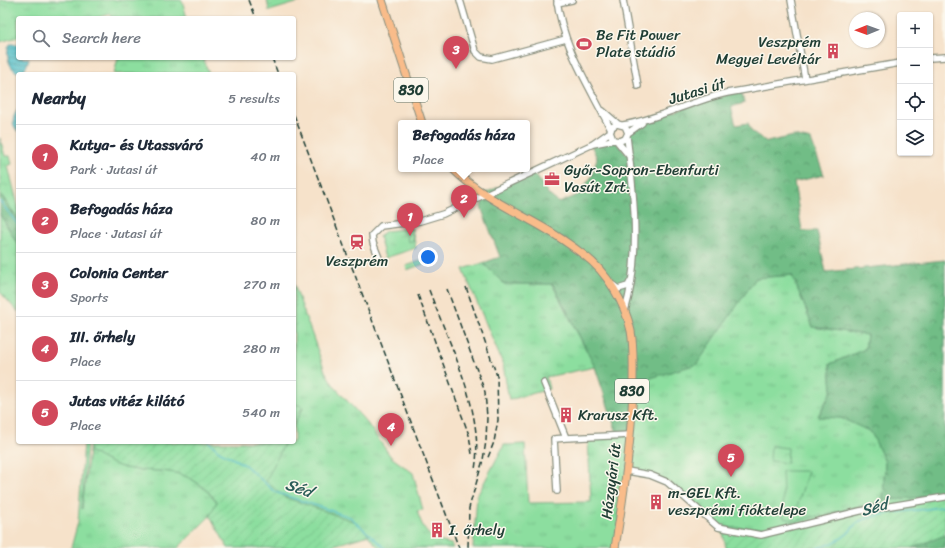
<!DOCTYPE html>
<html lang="en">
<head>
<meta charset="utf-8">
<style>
  body { margin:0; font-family:Sriracha,sans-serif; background:#f2f2f3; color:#1f2937 }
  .controls { position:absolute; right:12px; top:12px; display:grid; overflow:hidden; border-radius:4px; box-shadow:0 1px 3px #0004 }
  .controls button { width:36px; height:36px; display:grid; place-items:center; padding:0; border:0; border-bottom:1px solid #e0e1e3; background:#fff; color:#1f2937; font:20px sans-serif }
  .compass { position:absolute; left:849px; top:12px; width:36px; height:36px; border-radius:50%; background:#fff; box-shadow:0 1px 3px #0004; rotate:269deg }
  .you { position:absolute; left:428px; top:257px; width:14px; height:14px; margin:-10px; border:3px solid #fff; border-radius:50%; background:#1a73e8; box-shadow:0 0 0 6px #1a73e833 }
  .badge { display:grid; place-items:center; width:26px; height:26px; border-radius:50%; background:#d1495b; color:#fff; font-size:13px; font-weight:700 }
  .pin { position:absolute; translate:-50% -33px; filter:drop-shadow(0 1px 2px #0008) }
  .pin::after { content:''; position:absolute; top:21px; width:14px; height:12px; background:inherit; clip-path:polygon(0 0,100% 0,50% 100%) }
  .popup { position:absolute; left:398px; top:120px; width:132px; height:52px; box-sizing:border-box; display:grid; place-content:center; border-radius:4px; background:#fff; filter:drop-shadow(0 1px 3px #0005); font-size:13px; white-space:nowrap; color:#747a83 }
  .popup b { font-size:15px; color:#1f2937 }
  .popup::after { content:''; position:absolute; left:50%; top:100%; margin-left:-8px; border:8px solid transparent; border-top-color:#fff }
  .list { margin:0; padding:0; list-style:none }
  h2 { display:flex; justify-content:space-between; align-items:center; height:52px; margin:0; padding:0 16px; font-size:17px }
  h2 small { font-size:13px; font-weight:400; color:#747a83 }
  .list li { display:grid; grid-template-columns:26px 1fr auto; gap:12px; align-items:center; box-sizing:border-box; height:64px; padding:0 16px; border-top:1px solid #e0e1e3 }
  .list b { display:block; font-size:15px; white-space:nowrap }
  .list p { margin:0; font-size:13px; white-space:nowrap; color:#747a83 }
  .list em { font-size:13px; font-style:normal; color:#747a83 }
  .icon { flex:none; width:22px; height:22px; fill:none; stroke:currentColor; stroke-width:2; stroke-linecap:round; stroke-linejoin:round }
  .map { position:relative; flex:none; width:945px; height:548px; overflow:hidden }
  .search { position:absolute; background:#fff; box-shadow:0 1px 3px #0004; left:16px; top:16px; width:280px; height:44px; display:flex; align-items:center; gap:10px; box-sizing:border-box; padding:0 14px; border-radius:4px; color:#747a83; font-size:15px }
  .panel { position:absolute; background:#fff; box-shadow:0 1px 3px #0004; left:16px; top:72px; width:280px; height:372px; border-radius:4px }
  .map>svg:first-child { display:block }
  .grass { fill:url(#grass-tufts); stroke:#568e6a }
  .forest { fill:url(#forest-crowns); stroke:#487d5d }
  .park { fill:url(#park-crowns); stroke:#568e6a }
  .garden { fill:url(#garden-furrows); stroke:#568e6a }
  .pitch { fill:#8cde9f; stroke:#568e6a }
  .water { fill:url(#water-rules); stroke:#367c7d }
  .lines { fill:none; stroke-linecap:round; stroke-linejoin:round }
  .stream { stroke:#4ebcc6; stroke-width:1.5 }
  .minor-casing { stroke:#8a907f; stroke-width:8 }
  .major-casing { stroke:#8a907f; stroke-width:9 }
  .minor { stroke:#fff; stroke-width:5.5 }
  .major { stroke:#f9bc8a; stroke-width:7 }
  .rail { stroke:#1f3d34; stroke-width:1.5; stroke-dasharray:6 3; stroke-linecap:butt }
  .labels { text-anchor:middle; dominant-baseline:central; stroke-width:3; stroke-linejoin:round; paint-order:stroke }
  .shield { fill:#fbf7ec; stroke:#61756b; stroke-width:1 }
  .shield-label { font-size:14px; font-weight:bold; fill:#1f3d34 }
  .poi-label { font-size:15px; fill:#1f3d34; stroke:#fbf7ec; text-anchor:start }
  .street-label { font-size:15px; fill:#1f3d34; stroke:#fbf7ec }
  .water-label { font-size:16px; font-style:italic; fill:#2b5d58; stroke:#fbf7ec }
</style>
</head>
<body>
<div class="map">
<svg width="945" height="548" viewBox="0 0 945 548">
  <defs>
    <pattern id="grass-tufts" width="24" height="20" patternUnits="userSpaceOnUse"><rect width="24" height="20" fill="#8cde9f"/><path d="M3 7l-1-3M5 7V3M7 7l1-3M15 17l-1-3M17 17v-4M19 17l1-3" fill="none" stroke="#78bf8a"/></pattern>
    <pattern id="forest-crowns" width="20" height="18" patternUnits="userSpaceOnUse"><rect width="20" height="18" fill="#71bd86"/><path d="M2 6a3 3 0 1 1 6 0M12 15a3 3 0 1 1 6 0" fill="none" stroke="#5c9b6e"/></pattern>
    <pattern id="park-crowns" width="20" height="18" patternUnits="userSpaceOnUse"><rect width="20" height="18" fill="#8cde9f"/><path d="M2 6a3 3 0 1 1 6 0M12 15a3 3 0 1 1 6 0" fill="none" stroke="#78bf8a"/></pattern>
    <pattern id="garden-furrows" width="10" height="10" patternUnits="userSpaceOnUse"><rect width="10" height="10" fill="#8cde9f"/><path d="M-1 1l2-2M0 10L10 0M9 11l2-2" fill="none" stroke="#78bf8a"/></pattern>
    <pattern id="water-rules" width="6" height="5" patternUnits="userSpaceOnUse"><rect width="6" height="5" fill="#4ebcc6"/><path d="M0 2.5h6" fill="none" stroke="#409aa2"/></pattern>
  </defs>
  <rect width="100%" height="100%" fill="#fbf7ec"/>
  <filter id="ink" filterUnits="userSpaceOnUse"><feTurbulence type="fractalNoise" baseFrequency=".025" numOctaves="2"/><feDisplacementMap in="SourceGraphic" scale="8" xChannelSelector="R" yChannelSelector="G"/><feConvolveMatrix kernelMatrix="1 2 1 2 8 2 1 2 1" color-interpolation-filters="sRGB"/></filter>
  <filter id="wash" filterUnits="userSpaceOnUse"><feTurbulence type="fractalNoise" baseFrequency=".012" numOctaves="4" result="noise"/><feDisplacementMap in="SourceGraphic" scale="16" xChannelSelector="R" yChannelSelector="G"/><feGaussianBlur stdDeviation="0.9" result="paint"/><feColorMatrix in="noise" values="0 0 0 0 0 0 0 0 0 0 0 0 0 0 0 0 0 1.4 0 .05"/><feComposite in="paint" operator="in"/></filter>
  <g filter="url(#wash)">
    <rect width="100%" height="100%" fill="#f6e2ca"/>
    <path class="grass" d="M0 0H182L187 18H112L111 14 95 18H18V37L0 42Z
      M267 0H306L269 11Z
      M118 58H203L209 74H114Z
      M0 138 5 156H10L12 164 8 166 18 206V220L0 193Z
      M0 214 18 245V312L0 292Z
      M412 228 416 248 385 258 379 236 386 231Z
      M429 258 426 263 407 270 406 266Z
      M483 263 504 284H552L595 367 546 377 549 389 509 400 503 364 463 269Z
      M792 275 813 327 867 335 865 349 830 364 832 390 818 416 841 418 871 431 885 462 883 501 766 528H722L667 481 627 470 615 548H473L477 496 504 445 525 444 528 503 591 502 588 438 630 436 633 383 733 310 756 278Z
      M294 284 325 371 334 386 367 423 391 457 413 473 423 510 417 511C424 531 428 540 451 544L453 548H379L356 522 284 497 265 481 285 442H294V425L303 408 294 403Z
      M84 442H87L82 509 89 451C103 459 116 467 131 469 140 471 150 470 159 471 186 472 200 482 217 502L210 516 178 548H71L78 522Z"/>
    <path class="forest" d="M741 90 744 103 731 107 736 125 748 123 751 131 767 142 794 136 811 140 824 175 794 182 802 231H817L826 272 945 260V493L933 496 883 501 885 462 871 432 841 418 818 417 832 390 830 364 865 349 867 335 813 327 792 275 756 278 697 364 634 383 630 436H618L595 367 553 284H504L483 263 500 257 481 207 485 193 533 171 549 195 559 203 578 195 592 176 597 158 591 145 614 140 628 156 629 133 648 119Z
      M0 193 18 220V245L0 214Z
      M945 535V548H912Z"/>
    <path class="park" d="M412 229 413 241 408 242 406 230Z
      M771 446 788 448 787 463 770 461Z"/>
    <path class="garden" d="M294 403 303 407 294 425Z
      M90 442H285L266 481 284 497 356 522 369 535 324 548H228L210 516 217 501C200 482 186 472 159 471 150 470 140 471 131 469 116 467 103 459 89 451Z
      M945 493V535L912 548H726L722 528H766L883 501 933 496Z"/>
    <path class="pitch" d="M782 471H808L793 520 784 518Z"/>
    <path class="water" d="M10 44H18V58H29C22 91 0 59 10 44Z
      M18 109V132C11 124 12 117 18 109Z"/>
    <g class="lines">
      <path class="stream" d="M0 201 18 225
        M209 442 219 451 245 465 275 492 350 517 385 548
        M817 548C828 545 838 542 847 534 852 530 854 524 860 521 886 510 918 512 945 506"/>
    </g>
  </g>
  <g filter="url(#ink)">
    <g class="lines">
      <g class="minor-casing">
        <path id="minor" d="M460 0 475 51 481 57 492 59 566 39
          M557 0C563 48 590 87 611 130
          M623 0 638 86
          M791 0 805 79
          M557 3 572 0
          M930 58 945 57
          M603 111 618 124
          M623 125C659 119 691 101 727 93L900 63
          M628 133 642 123
          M617 141 630 157
          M593 144 613 140
          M379 258 373 243 372 235 381 226 420 221 443 214 593 144 610 132 612 127 617 124 625 126 628 133 625 139 620 141 613 140 610 132
          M613 285 618 289 628 286 631 280
          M625 311C641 257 634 193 627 137
          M544 383 566 438 630 435
          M627 471 650 475 667 482 718 527 761 535 860 511 945 497
          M557 491 554 439 566 438"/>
      </g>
      <g class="major-casing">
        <path id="major" d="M382 0 422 123
          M453 169C479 195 513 210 544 228 558 236 572 246 584 255 607 272 625 303 631 331 634 348 633 366 633 383 632 438 624 493 615 548"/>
      </g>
      <use href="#minor" class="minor"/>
      <use href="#major" class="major"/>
      <path class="rail" d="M249 0 256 18
        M272 58 278 74
        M294 115 459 548
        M466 287 497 376 498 420 494 442 487 460
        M447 289 485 392 487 417 486 441 483 460 469 508 468 548
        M429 290C449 344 485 411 475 469
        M418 295 469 435 472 454"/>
    </g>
  </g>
  <defs>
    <g id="stadium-bare" transform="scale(1.2)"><path d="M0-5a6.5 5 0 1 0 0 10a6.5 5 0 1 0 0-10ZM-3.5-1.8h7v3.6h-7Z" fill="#d1495b" stroke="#fbf7ec" stroke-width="2.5" paint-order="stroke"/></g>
    <g id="building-bare" transform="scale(1.2)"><path d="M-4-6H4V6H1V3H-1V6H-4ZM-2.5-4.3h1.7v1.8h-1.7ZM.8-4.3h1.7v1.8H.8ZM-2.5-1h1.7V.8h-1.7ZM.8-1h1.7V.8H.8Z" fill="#d1495b" stroke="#fbf7ec" stroke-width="2.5" paint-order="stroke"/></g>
    <g id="office-bare" transform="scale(1.2)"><path d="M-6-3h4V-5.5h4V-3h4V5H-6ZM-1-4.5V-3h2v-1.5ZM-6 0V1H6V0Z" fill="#d1495b" stroke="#fbf7ec" stroke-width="2.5" paint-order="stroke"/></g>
    <g id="station-bare" transform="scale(1.2)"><path d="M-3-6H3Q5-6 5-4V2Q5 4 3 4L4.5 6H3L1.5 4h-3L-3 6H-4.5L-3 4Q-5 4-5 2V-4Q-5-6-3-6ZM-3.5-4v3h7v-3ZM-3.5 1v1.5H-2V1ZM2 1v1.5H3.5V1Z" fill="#d1495b" stroke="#fbf7ec" stroke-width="2.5" paint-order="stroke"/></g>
  </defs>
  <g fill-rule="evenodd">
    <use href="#stadium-bare" x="584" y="44"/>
    <use href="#building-bare" x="833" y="51"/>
    <use href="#office-bare" x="552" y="179"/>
    <use href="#station-bare" x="357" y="242"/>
    <use href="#building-bare" x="566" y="415"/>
    <use href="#building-bare" x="656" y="502"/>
    <use href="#building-bare" x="437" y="530"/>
  </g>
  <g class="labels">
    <g class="shield">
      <rect x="394" y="78" width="34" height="24" rx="3"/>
      <rect x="615" y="379" width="34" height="24" rx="3"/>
    </g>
    <g class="shield-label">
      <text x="411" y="90">830</text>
      <text x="632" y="391">830</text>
    </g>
    <g class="poi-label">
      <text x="596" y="35">Be Fit Power<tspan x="596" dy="17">Plate stúdió</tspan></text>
      <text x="821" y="42" text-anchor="end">Veszprém<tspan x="821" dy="17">Megyei Levéltár</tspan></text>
      <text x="564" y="170">Győr-Sopron-Ebenfurti<tspan x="564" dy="17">Vasút Zrt.</tspan></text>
      <text x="357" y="261" text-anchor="middle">Veszprém</text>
      <text x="578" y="415">Krarusz Kft.</text>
      <text x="668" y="493">m-GEL Kft.<tspan x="668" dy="17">veszprémi fióktelepe</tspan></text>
      <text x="449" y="530">I. őrhely</text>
    </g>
    <g class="street-label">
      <text transform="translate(697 91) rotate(-17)">Jutasi út</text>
      <text transform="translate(611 481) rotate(-83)">Házgyári út</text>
    </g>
    <g class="water-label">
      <text transform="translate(299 488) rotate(19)">Séd</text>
      <text transform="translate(874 507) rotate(-16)">Séd</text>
    </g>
  </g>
</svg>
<div class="controls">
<button>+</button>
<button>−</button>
<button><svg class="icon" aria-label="locate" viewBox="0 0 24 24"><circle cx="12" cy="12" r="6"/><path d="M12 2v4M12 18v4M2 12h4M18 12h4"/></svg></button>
<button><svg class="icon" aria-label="layers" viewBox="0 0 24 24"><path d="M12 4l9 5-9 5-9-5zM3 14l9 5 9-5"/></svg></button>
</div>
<svg class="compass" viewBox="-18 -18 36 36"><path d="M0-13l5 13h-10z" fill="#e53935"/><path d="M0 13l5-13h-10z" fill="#747a83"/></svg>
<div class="you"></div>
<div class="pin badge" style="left:410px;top:236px">1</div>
<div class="pin badge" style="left:464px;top:218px">2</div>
<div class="popup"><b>Befogadás háza</b>Place</div>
<div class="pin badge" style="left:456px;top:69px">3</div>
<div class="pin badge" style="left:391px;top:446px">4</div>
<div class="pin badge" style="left:731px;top:477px">5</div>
<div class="search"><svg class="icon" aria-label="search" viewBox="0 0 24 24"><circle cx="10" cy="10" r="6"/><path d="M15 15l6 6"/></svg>Search here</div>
<section class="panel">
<h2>Nearby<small>5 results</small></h2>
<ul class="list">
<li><span class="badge">1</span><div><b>Kutya- és Utassváró</b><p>Park · Jutasi út</p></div><em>40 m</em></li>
<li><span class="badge">2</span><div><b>Befogadás háza</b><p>Place · Jutasi út</p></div><em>80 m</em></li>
<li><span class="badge">3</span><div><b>Colonia Center</b><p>Sports</p></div><em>270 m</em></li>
<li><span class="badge">4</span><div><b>III. őrhely</b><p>Place</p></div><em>280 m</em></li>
<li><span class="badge">5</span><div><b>Jutas vitéz kilátó</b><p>Place</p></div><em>540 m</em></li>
</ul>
</section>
</div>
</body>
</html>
